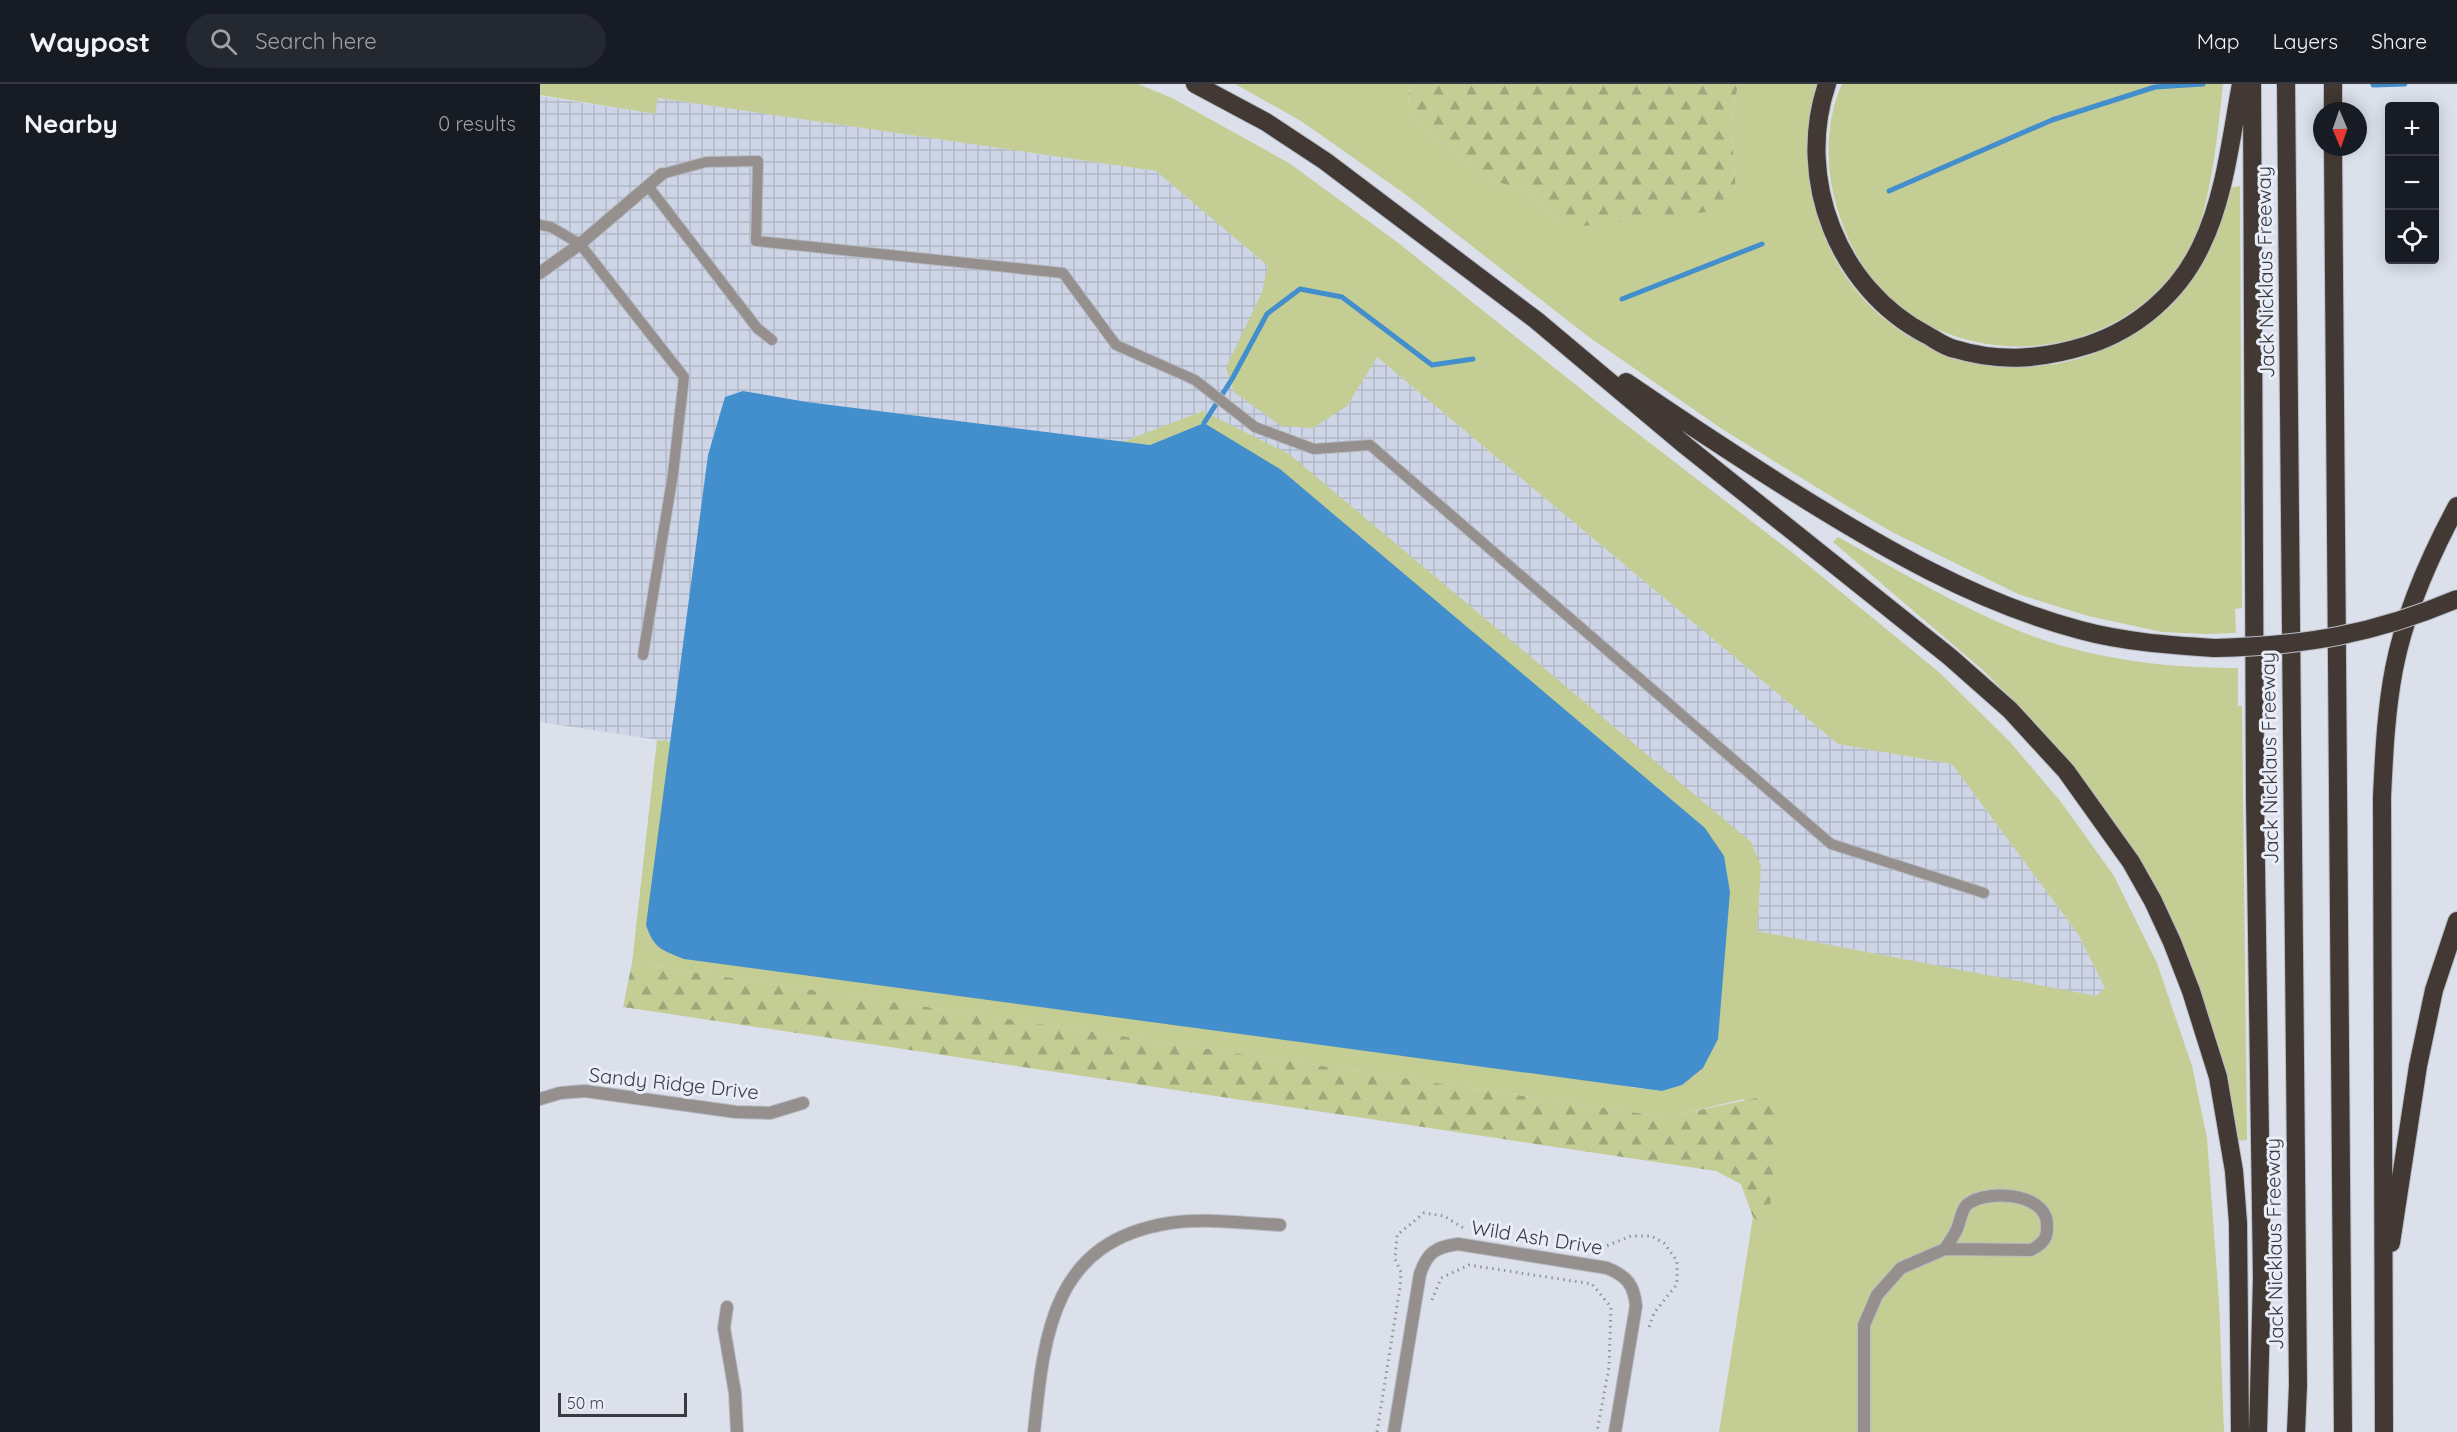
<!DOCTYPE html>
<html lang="en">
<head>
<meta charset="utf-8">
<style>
  body { margin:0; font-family:Quicksand,sans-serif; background:#242831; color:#f1f3f6 }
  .controls { position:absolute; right:18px; top:18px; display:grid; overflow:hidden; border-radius:6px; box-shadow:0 3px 15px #0003 }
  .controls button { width:54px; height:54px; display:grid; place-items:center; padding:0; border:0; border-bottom:2px solid #363941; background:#171b24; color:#f1f3f6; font:30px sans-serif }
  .compass { position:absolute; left:1773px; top:18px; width:54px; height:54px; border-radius:50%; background:#171b24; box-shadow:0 3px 15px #0003; rotate:178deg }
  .scale { position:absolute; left:18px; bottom:15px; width:129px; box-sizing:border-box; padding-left:6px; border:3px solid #393b40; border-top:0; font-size:16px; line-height:21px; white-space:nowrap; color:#393b40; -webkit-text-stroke:4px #e8edf8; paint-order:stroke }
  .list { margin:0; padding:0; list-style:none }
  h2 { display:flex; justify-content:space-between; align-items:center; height:78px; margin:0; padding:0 24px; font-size:26px }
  h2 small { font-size:20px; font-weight:400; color:#9ea1a6 }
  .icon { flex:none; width:33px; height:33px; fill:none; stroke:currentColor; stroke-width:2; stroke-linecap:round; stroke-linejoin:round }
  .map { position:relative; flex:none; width:1917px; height:1348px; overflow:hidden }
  header { display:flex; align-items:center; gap:36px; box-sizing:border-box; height:84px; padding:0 30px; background:#171b24; border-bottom:2px solid #363941 }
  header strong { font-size:28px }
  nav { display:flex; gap:33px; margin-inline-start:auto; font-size:21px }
  .search { width:420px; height:54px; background:#242831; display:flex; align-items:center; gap:15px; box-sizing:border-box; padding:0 21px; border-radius:33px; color:#9ea1a6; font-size:22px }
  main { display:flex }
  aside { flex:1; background:#171b24 }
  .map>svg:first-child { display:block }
  .industrial { fill:url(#industrial-grid) }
  .green { fill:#c3cd94 }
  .forest { fill:url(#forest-firs) }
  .water { fill:#438ecc }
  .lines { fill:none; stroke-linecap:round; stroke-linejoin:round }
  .stream { stroke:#438ecc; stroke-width:5 }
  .service-casing { stroke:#b7bcc5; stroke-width:12 }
  .minor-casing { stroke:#b7bcc5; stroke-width:14 }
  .motorway-casing { stroke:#b7bcc5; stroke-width:20 }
  .path { stroke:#8f939b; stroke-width:3; stroke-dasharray:1.5 4.5; stroke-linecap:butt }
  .service { stroke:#95908d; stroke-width:10 }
  .minor { stroke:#95908d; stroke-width:12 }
  .motorway { stroke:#433934; stroke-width:18 }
  .motorway-bridge-casing { stroke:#b7bcc5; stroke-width:20; stroke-linecap:butt }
  .motorway-bridge { stroke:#433934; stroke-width:18 }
  .labels { text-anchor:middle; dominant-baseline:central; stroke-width:6; stroke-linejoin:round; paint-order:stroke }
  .street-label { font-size:20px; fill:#393b40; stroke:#e8edf8 }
</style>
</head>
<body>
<header>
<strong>Waypost</strong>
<div class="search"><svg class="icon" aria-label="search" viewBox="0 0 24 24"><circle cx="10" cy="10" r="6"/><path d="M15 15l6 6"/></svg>Search here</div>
<nav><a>Map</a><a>Layers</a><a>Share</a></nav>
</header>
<main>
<aside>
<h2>Nearby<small>0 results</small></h2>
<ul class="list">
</ul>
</aside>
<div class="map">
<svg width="1917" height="1348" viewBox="0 0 1917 1348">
  <defs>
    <pattern id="industrial-grid" width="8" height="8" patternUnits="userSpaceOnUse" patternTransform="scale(1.5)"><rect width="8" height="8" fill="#cdd5e7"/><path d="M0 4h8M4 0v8" fill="none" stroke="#b1b8c7"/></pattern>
    <pattern id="forest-firs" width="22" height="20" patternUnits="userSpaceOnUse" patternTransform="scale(1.5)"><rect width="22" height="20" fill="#c3cd94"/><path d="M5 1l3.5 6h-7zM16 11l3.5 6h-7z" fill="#9fa87a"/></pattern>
  </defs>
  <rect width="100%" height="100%" fill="#dbe0eb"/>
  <path class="industrial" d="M0 12 114 30 118 14 616 87 728 182 722 208 807 322 837 273 1298 660 1412 680 1538 850 1565 904 1557 913 1217 847 1221 782 663 327 582 358 267 318 203 307 186 313 168 371 132 658 0 638Z"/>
  <path class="green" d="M0 0H598L632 14 749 79 857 158 1071 329 1258 473 1400 589 1470 658 1521 718 1574 792 1617 879 1652 982 1667 1054 1679 1217 1684 1348H1179L1213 1133 1224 1142 1204 1015 1145 1029 1118 1032 92 879 117 656 132 658 128 686 1089 1003 1122 1007 1142 1001 664 339 610 361 582 358 663 327 749 370 1211 758 1221 782 1217 847 1556 912 1565 904 1538 850 1412 680 1298 660 837 273 807 322 773 344 741 342 694 308 686 284 722 208 728 182 616 87 118 14 115 30 0 11Z
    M695 0H870L868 24 885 45 949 95 987 108 1017 137 1196 107 1191 36 1198 0H1281C1278 22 1268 65 1269 86 1279 199 1362 279 1475 282 1514 284 1550 275 1584 255 1603 244 1624 231 1638 214 1665 182 1678 144 1689 104L1700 102 1702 524 1695 525 1696 549 1666 550 1622 548 1548 532 1478 510 1354 449 1307 422 1182 345 1049 253 865 110 761 37Z
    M1302 0H1683C1678 46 1671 125 1650 164 1599 257 1478 288 1386 240 1338 216 1307 165 1295 116 1285 80 1286 35 1302 0Z
    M1298 453C1359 487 1419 523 1484 549 1552 575 1625 584 1698 584V622H1702L1707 1056 1696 1057 1604 784 1557 714 1501 645 1445 588 1293 458Z"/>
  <path class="forest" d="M870 0H1198L1191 36 1196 107 1184 126 1045 142 1017 137 987 108 949 95 885 45 868 24Z
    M92 879 1118 1032 1145 1029 1226 1012 1240 1024 1230 1123 1224 1142 1213 1133 1201 1100 1176 1087 83 923Z"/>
  <path class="water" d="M203 307 267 318 610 361 664 339 740 385 1165 744 1184 772 1190 808 1178 955 1163 984 1142 1001 1122 1007 144 875C122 866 114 865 106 841L168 371 185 313Z"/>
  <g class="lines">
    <path class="stream" d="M1833 1 1865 0
      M1349 107 1512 36 1615 3 1663 0
      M1082 215 1222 160
      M664 339 692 295 727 230 760 205 802 213 892 281 933 275"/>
    <g class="service-casing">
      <path id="service" d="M122 90 166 78 218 77 216 157 523 189 576 261 655 296 715 343 774 365 830 361 1291 760 1444 809
        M108 102 217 244 232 256
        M0 141 11 143 40 160 144 293 133 390 103 571"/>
    </g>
    <g class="minor-casing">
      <path id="minor" d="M0 189 40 160 122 90
        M0 1015 20 1009 45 1007 196 1028 230 1029 263 1019
        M187 1223 184 1244 195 1309 197 1348
        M494 1348C504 1250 512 1157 630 1139 665 1134 704 1139 740 1141
        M854 1348 880 1190C887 1169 895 1163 918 1160L1067 1184C1087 1192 1094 1201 1096 1222L1075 1348
        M1324 1348V1241L1337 1211 1361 1184 1405 1165 1491 1166C1502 1160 1508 1155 1507 1141 1507 1106 1438 1105 1425 1123 1421 1129 1420 1138 1417 1145 1414 1152 1409 1158 1405 1165"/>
    </g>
    <g class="motorway-casing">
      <path id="motorway" d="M655 0 726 38 785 77 996 236 1146 362 1410 573 1470 626 1526 687 1591 778 1613 817 1632 858 1651 907 1678 993 1694 1087 1698 1139 1700 1348
        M1287 0C1255 95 1298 205 1387 251 1396 256 1405 263 1415 265 1461 279 1503 275 1548 261 1597 245 1639 209 1661 162 1685 113 1691 53 1701 0
        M1712 0 1715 713 1722 1194 1718 1348
        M1746 0 1758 1301 1756 1348
        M1793 0V27
        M1793 63 1803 1348
        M1086 298C1140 335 1195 371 1250 406 1341 463 1435 518 1540 546 1584 558 1630 561 1675 564
        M1851 1159 1878 982 1894 906 1917 837
        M1844 1348 1842 713C1844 670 1846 627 1854 585 1865 528 1890 472 1917 422"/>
    </g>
    <path class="path" d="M1056 1166 1091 1152H1111L1124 1159 1137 1177V1200L1114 1229 1108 1246
      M892 1216 901 1194 929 1181 1052 1200 1071 1223 1069 1283 1057 1348
      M837 1348 860 1203 861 1188 855 1175 857 1151 884 1129 904 1132 925 1145"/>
    <use href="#service" class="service"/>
    <use href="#minor" class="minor"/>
    <use href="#motorway" class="motorway"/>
    <g class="motorway-bridge-casing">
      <path id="motorway-bridge" d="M1675 564C1764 562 1835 550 1917 515"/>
    </g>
    <use href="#motorway-bridge" class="motorway-bridge"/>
  </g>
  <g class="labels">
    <g class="street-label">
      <text transform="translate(1725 188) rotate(-91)">Jack Nicklaus Freeway</text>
      <text transform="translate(1729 674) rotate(-91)">Jack Nicklaus Freeway</text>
      <text transform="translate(134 999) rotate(6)">Sandy Ridge Drive</text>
      <text transform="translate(997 1153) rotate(9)">Wild Ash Drive</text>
      <text transform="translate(1734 1160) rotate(-91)">Jack Nicklaus Freeway</text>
    </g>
  </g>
</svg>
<div class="controls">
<button>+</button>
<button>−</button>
<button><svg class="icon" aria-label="locate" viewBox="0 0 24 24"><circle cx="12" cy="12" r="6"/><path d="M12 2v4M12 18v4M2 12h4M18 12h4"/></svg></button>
</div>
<svg class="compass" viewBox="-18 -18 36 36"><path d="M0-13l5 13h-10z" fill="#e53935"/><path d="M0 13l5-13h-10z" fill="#9ea1a6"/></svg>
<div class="scale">50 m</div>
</div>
</main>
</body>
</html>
